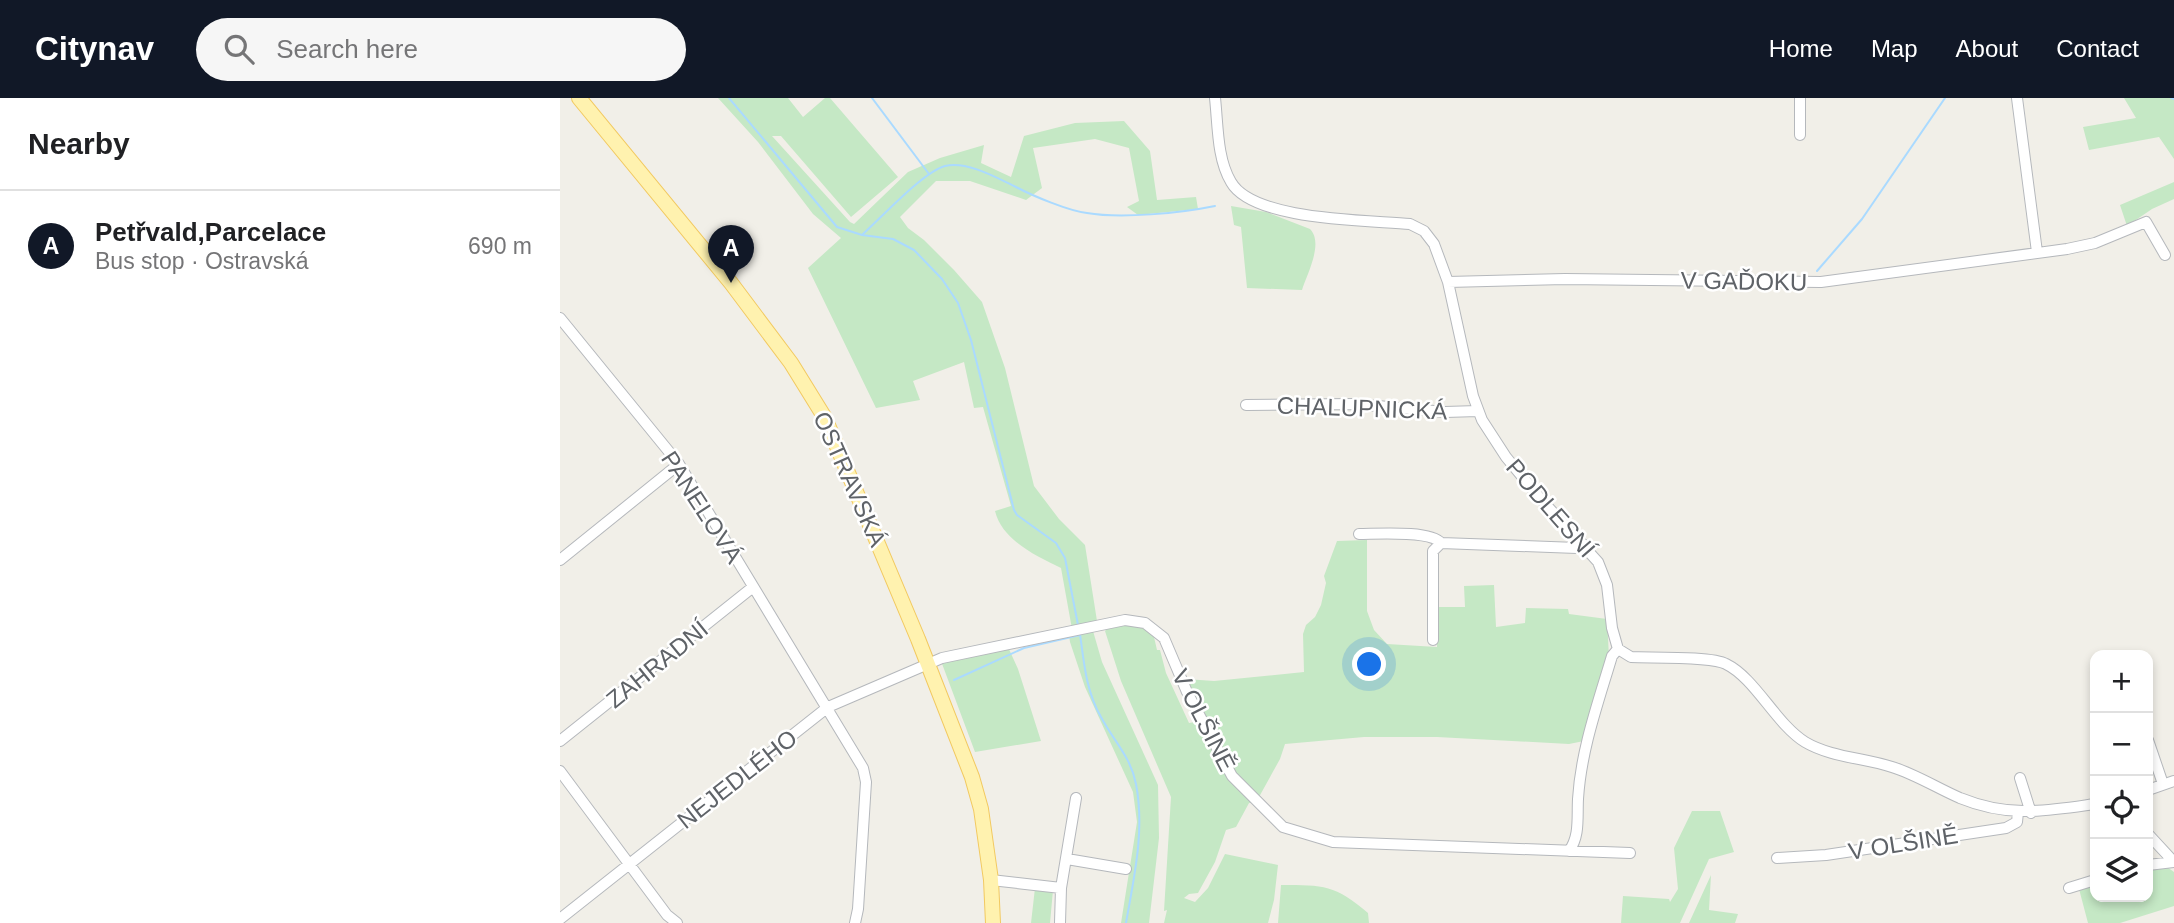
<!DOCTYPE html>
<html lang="en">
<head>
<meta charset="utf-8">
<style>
  body { margin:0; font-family:Arial,sans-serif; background:#f6f6f6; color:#202124 }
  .controls { position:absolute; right:21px; bottom:21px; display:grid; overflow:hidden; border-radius:14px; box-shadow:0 4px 10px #0003 }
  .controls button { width:63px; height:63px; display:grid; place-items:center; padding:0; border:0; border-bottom:2px solid #e0e0e0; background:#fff; color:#202124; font:35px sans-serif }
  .you { position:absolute; left:810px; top:567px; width:24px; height:24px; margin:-18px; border:5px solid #fff; border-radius:50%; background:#1a73e8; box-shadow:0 0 0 10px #1a73e833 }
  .badge { display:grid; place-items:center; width:46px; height:46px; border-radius:50%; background:#111827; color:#fff; font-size:23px; font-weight:700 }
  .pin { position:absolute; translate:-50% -58px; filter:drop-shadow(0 2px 4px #0008) }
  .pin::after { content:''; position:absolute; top:37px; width:24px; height:21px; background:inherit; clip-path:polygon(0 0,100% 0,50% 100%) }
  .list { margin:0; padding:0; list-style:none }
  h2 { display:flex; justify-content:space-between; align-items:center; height:91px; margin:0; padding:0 28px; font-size:30px }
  h2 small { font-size:23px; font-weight:400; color:#757577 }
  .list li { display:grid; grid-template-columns:46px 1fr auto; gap:21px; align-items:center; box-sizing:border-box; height:112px; padding:0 28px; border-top:2px solid #e0e0e0 }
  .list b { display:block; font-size:26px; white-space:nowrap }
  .list p { margin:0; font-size:23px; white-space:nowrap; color:#757577 }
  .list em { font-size:23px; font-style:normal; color:#757577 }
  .icon { flex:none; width:38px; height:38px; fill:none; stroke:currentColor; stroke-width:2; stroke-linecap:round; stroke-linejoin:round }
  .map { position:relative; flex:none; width:1614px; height:825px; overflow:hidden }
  header { display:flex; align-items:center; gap:42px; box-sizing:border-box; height:98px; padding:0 35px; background:#111827; color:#fff }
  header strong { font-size:33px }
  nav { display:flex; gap:38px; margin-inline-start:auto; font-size:24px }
  .search { width:490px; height:63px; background:#f6f6f6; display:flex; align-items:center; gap:18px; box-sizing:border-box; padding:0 24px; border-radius:38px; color:#757577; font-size:26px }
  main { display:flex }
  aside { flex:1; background:#fff }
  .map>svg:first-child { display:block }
  .green { fill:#c5e8c5 }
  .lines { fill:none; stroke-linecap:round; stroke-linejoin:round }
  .stream { stroke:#aadaff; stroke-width:2 }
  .minor-casing { stroke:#b5b8bc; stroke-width:12 }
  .major-casing { stroke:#f2c960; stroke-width:16 }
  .minor { stroke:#fff; stroke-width:10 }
  .major { stroke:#fff2af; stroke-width:14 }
  .labels { text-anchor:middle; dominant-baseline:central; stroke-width:5; stroke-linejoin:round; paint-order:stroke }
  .street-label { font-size:24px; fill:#5f6368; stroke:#fff }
</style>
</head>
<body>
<header>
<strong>Citynav</strong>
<div class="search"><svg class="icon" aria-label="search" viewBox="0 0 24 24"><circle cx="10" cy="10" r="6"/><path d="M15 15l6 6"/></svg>Search here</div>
<nav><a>Home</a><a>Map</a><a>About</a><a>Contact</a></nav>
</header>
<main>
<aside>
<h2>Nearby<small></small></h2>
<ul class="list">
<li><span class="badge">A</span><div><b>Petřvald,Parcelace</b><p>Bus stop · Ostravská</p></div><em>690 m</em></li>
</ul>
</aside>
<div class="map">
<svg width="1614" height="825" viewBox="0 0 1614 825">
  <rect width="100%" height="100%" fill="#f1efe8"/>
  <path class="green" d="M158 0H228L243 19 265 0H270L338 79 291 119 221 38H212L290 124 294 126 348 74 380 60 424 47 421 65 451 79 464 38 515 25 564 23 590 53 597 102 636 99 638 111 578 117 567 109 579 103 569 50 535 41 473 50 482 90 466 102 410 83H376L340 119 348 130 364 142 394 172 422 204 445 270 474 388 499 421 525 447 537 523 512 531 501 470C476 458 442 442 435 413L451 408 423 309 414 310 404 264 353 283 360 302 316 310 248 170 281 140 253 116 198 44Z
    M1564 0H1614V61L1599 39 1529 52 1523 29 1576 20Z
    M1614 84V101L1592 111 1567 128 1560 107Z
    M671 108 706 114 750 131C764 145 747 176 742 192L687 190 681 129 674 127Z
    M807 442V513L814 532 827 546 877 549 876 509H905L904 488 934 487 936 529 965 525 966 510 1008 511 1009 516 1047 521 1049 559 1024 643 1009 646 877 639H804L725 646 720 661 699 699 675 675 626 581 654 583 744 574 743 536 746 527 755 519 761 507 766 485 764 478 777 443Z
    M552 525 585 528 594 539 597 552H600L606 575 629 625 635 624C642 631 644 640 649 648 662 669 680 687 697 704L689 705 676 729 666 732 655 764 638 795 629 796 624 800 635 804 648 790 665 756 718 767 714 802 708 825H604L607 812 604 813 611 699 561 583 545 533Z
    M533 533 542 564 598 687 599 740 589 825H561L577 724 573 694 525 589 510 544 509 537Z
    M448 549 458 571 481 643 415 654 381 563Z
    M1132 713H1160L1174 754 1149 761 1120 825H1061L1063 798 1109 801 1110 804 1118 791 1114 750Z
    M1607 769 1614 774V808L1560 825H1528L1519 791 1535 786V799H1588V771Z
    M1151 777 1149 812 1178 816 1175 825H1129Z
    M721 787C764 787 775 787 808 815L809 825H718Z
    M475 790 493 792 490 825H471Z"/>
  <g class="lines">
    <path class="stream" d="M169 0 277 129 302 137 333 141 354 152 382 181 398 205 411 242 454 412 457 417 496 445 505 460 518 527
      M312 0 369 76
      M1611 0 1614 1
      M303 136C321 120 363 74 385 68 408 63 437 80 456 89 473 98 509 113 527 115 561 121 621 115 655 108
      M1257 173 1302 121 1385 0
      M520 536C524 565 526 593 541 619 553 642 571 659 576 686 585 733 574 779 566 825
      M394 582 464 550 520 537"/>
    <g class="minor-casing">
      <path id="minor" d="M655 0C658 27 657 61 671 84 693 123 808 122 850 126L864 133 874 146 888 184 913 298 922 322 946 359 979 399 1038 464 1047 487 1052 530 1058 551 1071 559C1091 560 1152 558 1166 566 1195 580 1216 626 1245 644 1270 659 1304 660 1332 669 1355 676 1377 690 1400 700 1449 720 1485 713 1535 706
        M1457 0 1477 154
        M1240 37V0
        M888 184 1005 181 1261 184 1507 151 1535 145 1586 124 1605 157
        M0 220 119 366 303 670 306 684 298 811 295 825
        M686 307 795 306 885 314 918 313
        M799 436C817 436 870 432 881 445
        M0 462 119 366
        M873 542V453L881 445 1017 450 1023 446
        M1588 642 1603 686
        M0 643 193 489
        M0 673 107 817 117 825
        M1460 680 1471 715
        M1588 692 1614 683
        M1588 736 1614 764
        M1009 753C1020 738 1017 720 1018 701 1021 652 1038 605 1052 558L1058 551
        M1217 760 1266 757 1446 730 1457 724 1458 714
        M507 761 566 771
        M1588 767 1614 764
        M431 782 501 790
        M1509 790 1535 782
        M0 821 268 609 382 560 565 522 585 525 604 540 627 594 672 678 723 729 773 744 1070 755
        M500 825 501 790 516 700"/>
    </g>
    <g class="major-casing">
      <path id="major" d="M19 0 171 185 231 265 265 320 358 541 412 679 421 711 431 782 433 825"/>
    </g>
    <use href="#minor" class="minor"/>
    <use href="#major" class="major"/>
  </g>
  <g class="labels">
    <g class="street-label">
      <text transform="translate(1184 183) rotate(1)">V GAĎOKU</text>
      <text transform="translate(802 310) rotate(2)">CHALUPNICKÁ</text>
      <text transform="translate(290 381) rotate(66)">OSTRAVSKÁ</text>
      <text transform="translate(142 409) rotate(57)">PANELOVÁ</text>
      <text transform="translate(991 410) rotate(49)">PODLESNÍ</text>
      <text transform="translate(97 566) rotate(-39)">ZAHRADNÍ</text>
      <text transform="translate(644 622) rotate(63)">V OLŠINĚ</text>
      <text transform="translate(177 681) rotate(-38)">NEJEDLÉHO</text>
      <text transform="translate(1343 745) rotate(-9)">V OLŠINĚ</text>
    </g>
  </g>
</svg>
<div class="controls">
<button>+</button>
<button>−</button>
<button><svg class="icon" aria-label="locate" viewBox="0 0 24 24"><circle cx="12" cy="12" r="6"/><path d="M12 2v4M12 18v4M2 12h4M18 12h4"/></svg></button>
<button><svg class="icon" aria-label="layers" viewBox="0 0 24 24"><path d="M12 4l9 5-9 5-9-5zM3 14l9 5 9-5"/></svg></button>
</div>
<div class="you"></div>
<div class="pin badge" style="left:171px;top:185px">A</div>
</div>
</main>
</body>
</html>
